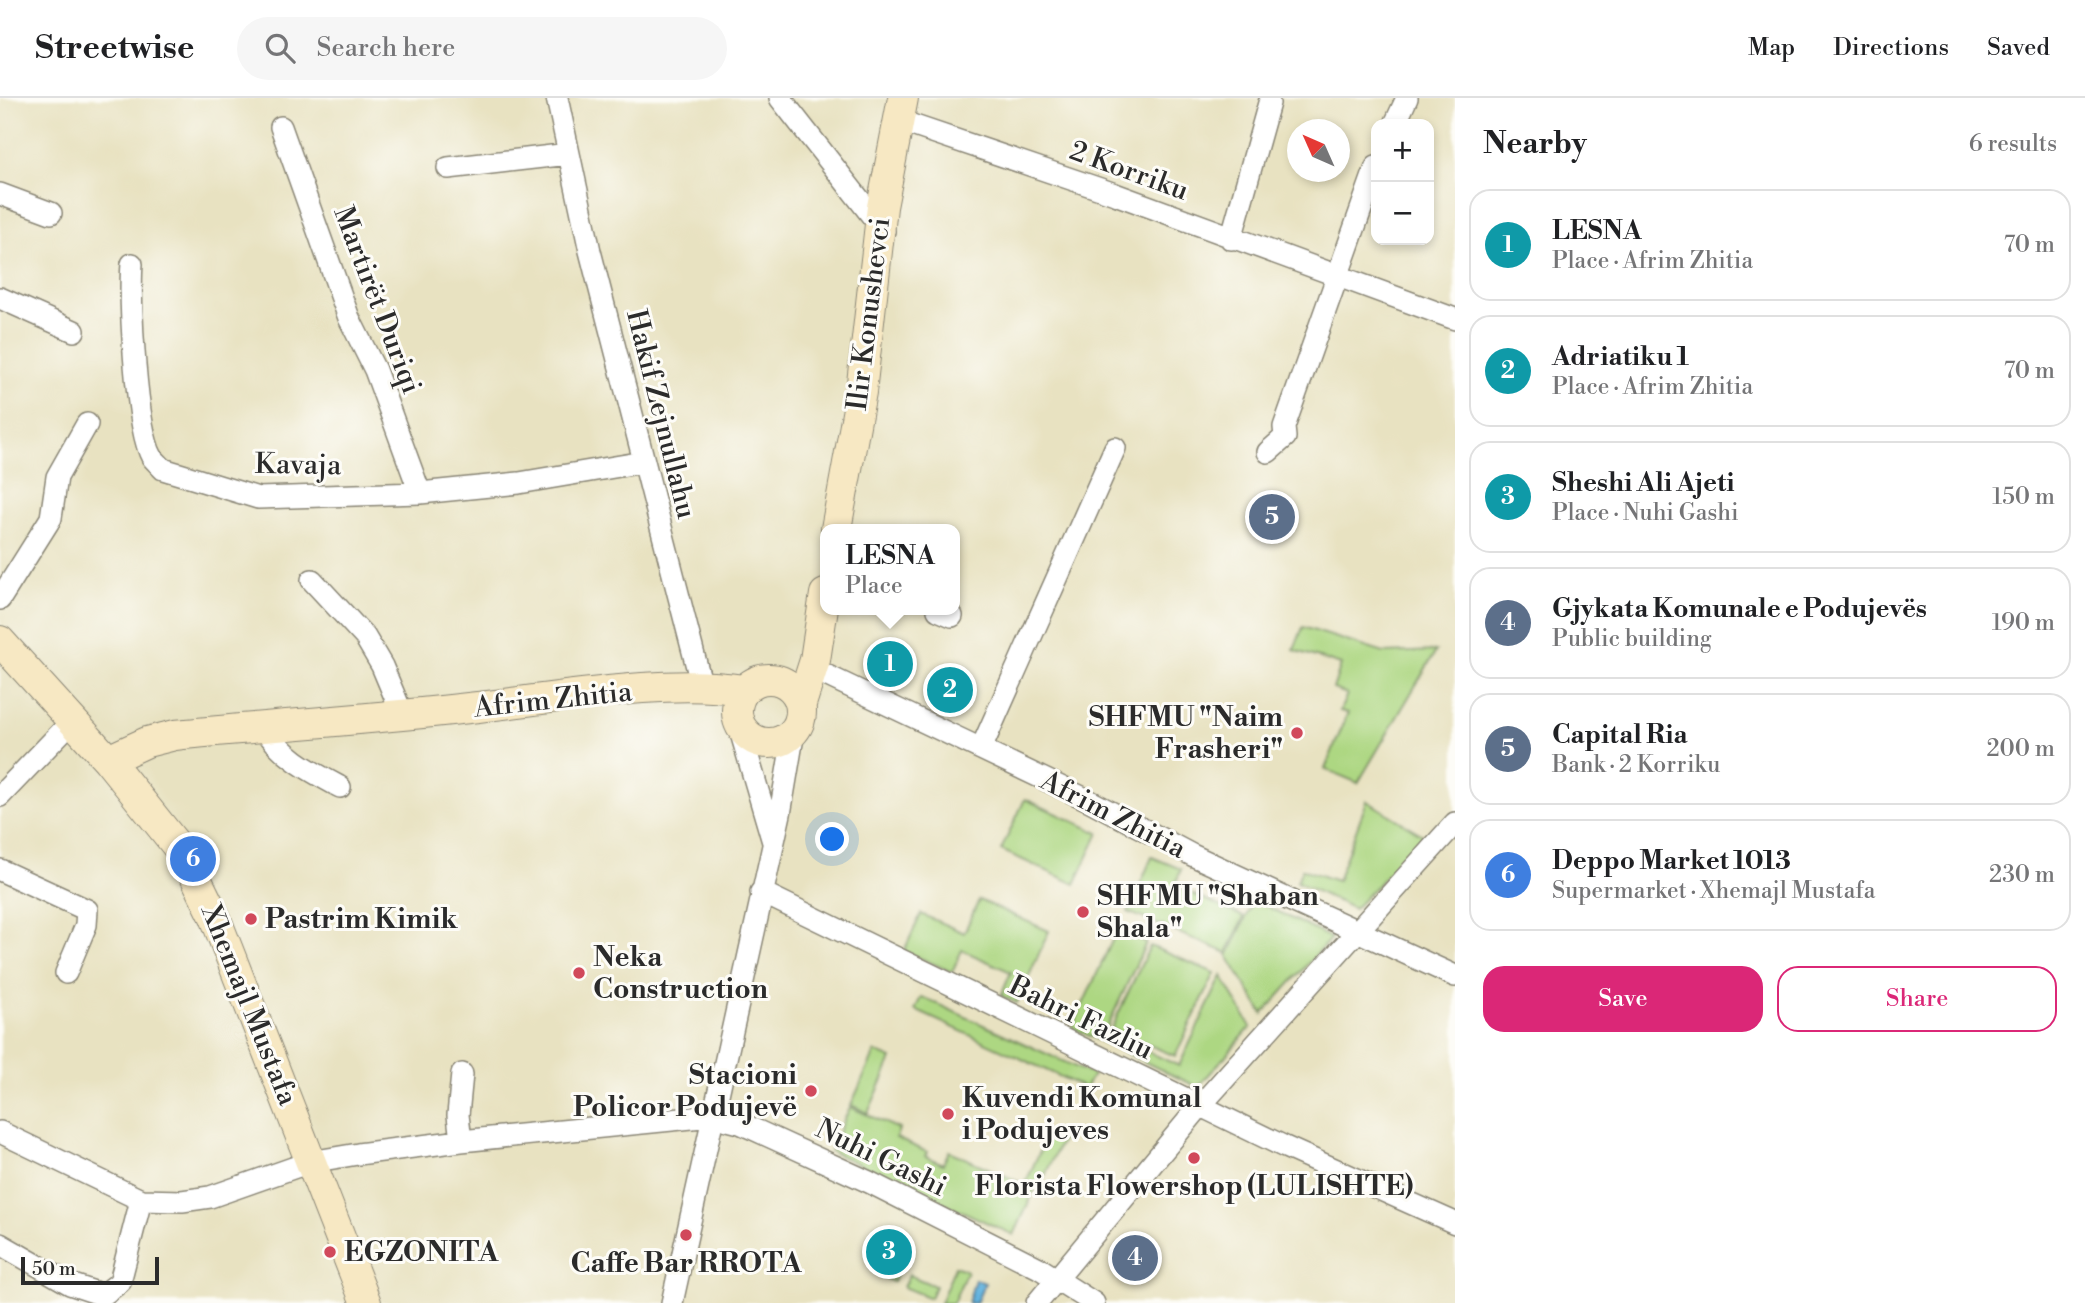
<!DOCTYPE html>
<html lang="en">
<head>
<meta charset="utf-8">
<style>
  body { margin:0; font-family:"Libre Bodoni",serif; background:#f6f6f6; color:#202124 }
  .controls { position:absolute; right:21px; top:21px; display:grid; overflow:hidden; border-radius:14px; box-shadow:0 4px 10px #0003 }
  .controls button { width:63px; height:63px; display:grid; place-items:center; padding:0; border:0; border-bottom:2px solid #e0e0e0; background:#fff; color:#202124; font:35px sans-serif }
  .compass { position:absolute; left:1287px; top:21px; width:63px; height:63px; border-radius:50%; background:#fff; box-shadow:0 4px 10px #0003; rotate:315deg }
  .scale { position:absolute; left:21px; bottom:18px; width:138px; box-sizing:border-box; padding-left:7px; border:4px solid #2b2b2b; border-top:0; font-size:19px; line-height:24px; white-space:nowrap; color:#2b2b2b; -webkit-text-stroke:5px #fdfcf7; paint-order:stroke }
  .you { position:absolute; left:833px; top:742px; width:24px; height:24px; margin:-18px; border:5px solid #fff; border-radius:50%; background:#1a73e8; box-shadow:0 0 0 10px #1a73e833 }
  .badge { display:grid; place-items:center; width:46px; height:46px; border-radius:50%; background:#db2777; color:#fff; font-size:23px; font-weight:700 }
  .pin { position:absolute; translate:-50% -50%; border:4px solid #fff; box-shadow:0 2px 7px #0006 }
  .popup { position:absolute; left:820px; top:426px; width:140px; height:91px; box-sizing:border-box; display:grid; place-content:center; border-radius:14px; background:#fff; filter:drop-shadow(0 2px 5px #0005); font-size:23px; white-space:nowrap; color:#757577 }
  .popup b { font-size:26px; color:#202124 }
  .popup::after { content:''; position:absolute; left:50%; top:100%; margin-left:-14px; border:14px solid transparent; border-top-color:#fff }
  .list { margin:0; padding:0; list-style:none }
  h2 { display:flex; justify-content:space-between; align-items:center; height:91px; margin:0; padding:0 28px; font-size:30px }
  h2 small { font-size:23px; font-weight:400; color:#757577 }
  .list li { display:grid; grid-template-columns:46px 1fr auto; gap:21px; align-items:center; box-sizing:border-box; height:112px; margin:0 14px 14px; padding:0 14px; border:2px solid #e0e0e0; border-radius:21px }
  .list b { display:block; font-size:26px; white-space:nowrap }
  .list p { margin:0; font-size:23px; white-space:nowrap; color:#757577 }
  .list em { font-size:23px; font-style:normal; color:#757577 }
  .actions { display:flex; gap:14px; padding:21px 28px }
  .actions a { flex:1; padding:16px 0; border:2px solid #db2777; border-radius:21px; text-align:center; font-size:24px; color:#db2777 }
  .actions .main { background:#db2777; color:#fff }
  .icon { flex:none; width:38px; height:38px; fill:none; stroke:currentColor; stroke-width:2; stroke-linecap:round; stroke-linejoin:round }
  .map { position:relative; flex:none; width:1455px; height:1205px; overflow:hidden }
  header { display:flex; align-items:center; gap:42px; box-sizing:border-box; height:98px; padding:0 35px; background:#fff; border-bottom:2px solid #e0e0e0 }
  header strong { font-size:33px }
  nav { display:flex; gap:38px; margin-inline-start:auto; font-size:24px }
  .search { width:490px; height:63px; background:#f6f6f6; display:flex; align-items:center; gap:18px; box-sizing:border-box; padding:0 24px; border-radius:38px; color:#757577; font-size:26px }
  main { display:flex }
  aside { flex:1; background:#fff }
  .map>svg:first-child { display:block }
  .green { fill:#add782; stroke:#6c8156; stroke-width:2 }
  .water { fill:#64b4df; stroke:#487085; stroke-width:2 }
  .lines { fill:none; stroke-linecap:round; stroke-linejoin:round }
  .street-casing { stroke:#8a8676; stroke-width:24 }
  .secondary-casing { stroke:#8a8676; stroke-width:32 }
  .street { stroke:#fff; stroke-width:21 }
  .secondary { stroke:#f7e8c3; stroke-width:30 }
  .poi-dot { fill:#d1495b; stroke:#fdfcf7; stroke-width:2.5 }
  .labels { text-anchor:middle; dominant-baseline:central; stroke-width:6; stroke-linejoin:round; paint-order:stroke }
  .street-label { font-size:28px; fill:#2b2b2b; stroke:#fdfcf7 }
  .poi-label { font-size:28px; font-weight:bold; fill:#2b2b2b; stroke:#fdfcf7; text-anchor:start }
</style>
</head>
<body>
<header>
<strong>Streetwise</strong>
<div class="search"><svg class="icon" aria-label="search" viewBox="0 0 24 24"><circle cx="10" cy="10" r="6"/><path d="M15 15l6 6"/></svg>Search here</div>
<nav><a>Map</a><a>Directions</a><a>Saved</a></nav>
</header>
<main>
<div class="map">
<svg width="1455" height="1205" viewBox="0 0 1455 1205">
  <rect width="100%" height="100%" fill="#fdfcf7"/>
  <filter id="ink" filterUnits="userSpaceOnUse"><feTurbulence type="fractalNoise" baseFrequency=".0143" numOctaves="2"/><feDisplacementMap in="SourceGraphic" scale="14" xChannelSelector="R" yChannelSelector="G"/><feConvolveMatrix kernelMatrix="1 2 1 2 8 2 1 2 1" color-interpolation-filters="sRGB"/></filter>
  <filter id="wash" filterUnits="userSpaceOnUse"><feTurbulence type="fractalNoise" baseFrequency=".00686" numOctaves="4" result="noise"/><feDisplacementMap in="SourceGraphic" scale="28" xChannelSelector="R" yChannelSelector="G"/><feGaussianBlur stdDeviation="1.57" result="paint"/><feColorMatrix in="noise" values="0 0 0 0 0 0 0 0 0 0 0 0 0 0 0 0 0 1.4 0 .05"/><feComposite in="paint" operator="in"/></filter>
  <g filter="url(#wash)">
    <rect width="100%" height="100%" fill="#e8e2c1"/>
    <path class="green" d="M1303 529 1384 555 1436 553 1358 685 1325 671 1348 615 1340 613 1347 596 1333 591 1341 567 1294 552Z
      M1025 701 1099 735 1075 786 1001 752Z
      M1367 703 1424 738 1354 811 1297 784 1302 771 1337 783Z
      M1152 759 1181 771 1175 788 1244 819 1227 855 1128 814Z
      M979 802 1049 833 1017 905 1001 898 1011 874 962 852 952 874 904 853 921 816 964 835Z
      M1254 802 1331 840 1263 916 1228 858Z
      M1117 832 1146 845 1105 934 1179 968 1222 878 1251 929 1198 989 1072 930Z
      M1150 848 1215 875 1175 958 1111 931Z
      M921 899H922L1093 977 1085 990 915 912Z
      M875 954 892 961 868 1015 851 1007Z
      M850 1009 899 1031 896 1040 927 1054 925 1058 943 1066 949 1053 1035 1091 1014 1137 830 1053Z
      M1049 1033 1063 1039 1039 1090 1026 1084Z
      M891 1152 901 1156 893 1173 897 1175 893 1184 880 1178Z
      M955 1168 967 1173 953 1205H940Z
      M909 1177 935 1188 930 1200 903 1189Z"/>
    <path class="water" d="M975 1181 985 1185 976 1205H968Z"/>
  </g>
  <g filter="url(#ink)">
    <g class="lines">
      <g class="street-casing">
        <path id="street" d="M557 0 590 153 699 577 698 589
          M780 0 884 133
          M900 23 1115 96 1455 221
          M1395 26 1407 0
          M281 29 349 220 375 272 420 395
          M448 70 569 56
          M0 96 51 115
          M1231 141 1269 5
          M132 166C129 202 136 331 152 359 155 363 160 367 163 371L258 400 420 395 519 385 644 364
          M0 200 74 233
          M1268 354 1285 339 1284 329 1376 69
          M312 482 365 539 382 568 403 618
          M0 501 51 420 57 379 87 326
          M938 512 952 518
          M811 570 1090 703 1192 757 1455 878
          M738 625 773 744
          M263 628C281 658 310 673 340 689
          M981 651 1115 350
          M0 698 72 623
          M0 772 87 812 86 827 66 875
          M761 794 1285 1049 1455 1125
          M0 1034 141 1102 182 1103 210 1099 310 1064 358 1056 461 1043 712 1018 740 1025 869 1084 1039 1170 1094 1205
          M461 1043 458 1017 462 976
          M0 1146 70 1186 103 1197 120 1184 141 1102
          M672 1205 780 716 794 633
          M1037 1205 1200 1008 1455 725"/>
      </g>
      <g class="secondary-casing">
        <path id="secondary" d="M836 431 861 294 882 109 903 0
          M0 543 108 662 185 758 215 819 366 1205
          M737 613a32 32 0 1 1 64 0a32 32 0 1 1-64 0Z
          M801 606 815 562 825 496
          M108 662 147 644 175 637C276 627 377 621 478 609 561 600 662 580 744 592"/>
      </g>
      <use href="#street" class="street"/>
      <use href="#secondary" class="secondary"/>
    </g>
  </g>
  <g class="poi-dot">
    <circle cx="1297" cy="635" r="7"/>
    <circle cx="1083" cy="814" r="7"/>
    <circle cx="251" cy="821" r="7"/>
    <circle cx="579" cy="875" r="7"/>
    <circle cx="811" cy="993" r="7"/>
    <circle cx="948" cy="1016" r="7"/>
    <circle cx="1194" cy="1060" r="7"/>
    <circle cx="686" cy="1137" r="7"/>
    <circle cx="330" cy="1154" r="7"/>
  </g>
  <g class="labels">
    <g class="street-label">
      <text transform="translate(1129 73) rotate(20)">2 Korriku</text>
      <text transform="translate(377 202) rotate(69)">Martirët Duriqi</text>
      <text transform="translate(869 216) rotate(-83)">Ilir Konushevci</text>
      <text transform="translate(661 316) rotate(76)">Hakif Zejnullahu</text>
      <text transform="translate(298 367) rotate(1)">Kavaja</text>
      <text transform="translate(553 602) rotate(-6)">Afrim Zhitia</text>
      <text transform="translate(1113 717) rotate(27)">Afrim Zhitia</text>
      <text transform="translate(249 907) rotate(68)">Xhemajl Mustafa</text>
      <text transform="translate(1081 920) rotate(26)">Bahri Fazliu</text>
      <text transform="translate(881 1060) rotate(26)">Nuhi Gashi</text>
    </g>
    <g class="poi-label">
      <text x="1283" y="619" text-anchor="end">SHFMU "Naim<tspan x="1283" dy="32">Frasheri"</tspan></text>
      <text x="1097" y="798">SHFMU "Shaban<tspan x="1097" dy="32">Shala"</tspan></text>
      <text x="265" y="821">Pastrim Kimik</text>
      <text x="593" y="859">Neka<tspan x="593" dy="32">Construction</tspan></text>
      <text x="797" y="977" text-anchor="end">Stacioni<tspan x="797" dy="32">Policor Podujevë</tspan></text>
      <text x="962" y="1000">Kuvendi Komunal<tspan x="962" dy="32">i Podujeves</tspan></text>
      <text x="1194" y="1088" text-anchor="middle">Florista Flowershop (LULISHTE)</text>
      <text x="344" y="1154">EGZONITA</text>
      <text x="686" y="1165" text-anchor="middle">Caffe Bar RROTA</text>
    </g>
  </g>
</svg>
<div class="controls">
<button>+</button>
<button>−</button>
</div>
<svg class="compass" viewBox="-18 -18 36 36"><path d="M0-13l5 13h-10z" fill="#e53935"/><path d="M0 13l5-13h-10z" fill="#757577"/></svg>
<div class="scale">50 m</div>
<div class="you"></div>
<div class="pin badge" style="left:890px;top:566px;background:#0f9aa8">1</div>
<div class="popup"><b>LESNA</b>Place</div>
<div class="pin badge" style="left:950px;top:592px;background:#0f9aa8">2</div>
<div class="pin badge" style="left:889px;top:1154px;background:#0f9aa8">3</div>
<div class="pin badge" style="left:1135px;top:1160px;background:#5c6f8a">4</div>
<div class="pin badge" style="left:1272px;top:419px;background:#5c6f8a">5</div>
<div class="pin badge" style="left:193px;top:761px;background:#3f7fe0">6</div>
</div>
<aside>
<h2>Nearby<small>6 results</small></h2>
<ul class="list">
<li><span class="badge" style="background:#0f9aa8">1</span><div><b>LESNA</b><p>Place · Afrim Zhitia</p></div><em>70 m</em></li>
<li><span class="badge" style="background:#0f9aa8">2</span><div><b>Adriatiku 1</b><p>Place · Afrim Zhitia</p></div><em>70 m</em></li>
<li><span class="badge" style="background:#0f9aa8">3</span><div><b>Sheshi Ali Ajeti</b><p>Place · Nuhi Gashi</p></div><em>150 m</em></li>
<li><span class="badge" style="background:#5c6f8a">4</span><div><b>Gjykata Komunale e Podujevës</b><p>Public building</p></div><em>190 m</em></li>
<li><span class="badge" style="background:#5c6f8a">5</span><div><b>Capital Ria</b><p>Bank · 2 Korriku</p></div><em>200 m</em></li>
<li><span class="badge" style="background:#3f7fe0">6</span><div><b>Deppo Market 1013</b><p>Supermarket · Xhemajl Mustafa</p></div><em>230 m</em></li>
</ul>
<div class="actions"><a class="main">Save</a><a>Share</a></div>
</aside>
</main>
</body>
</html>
